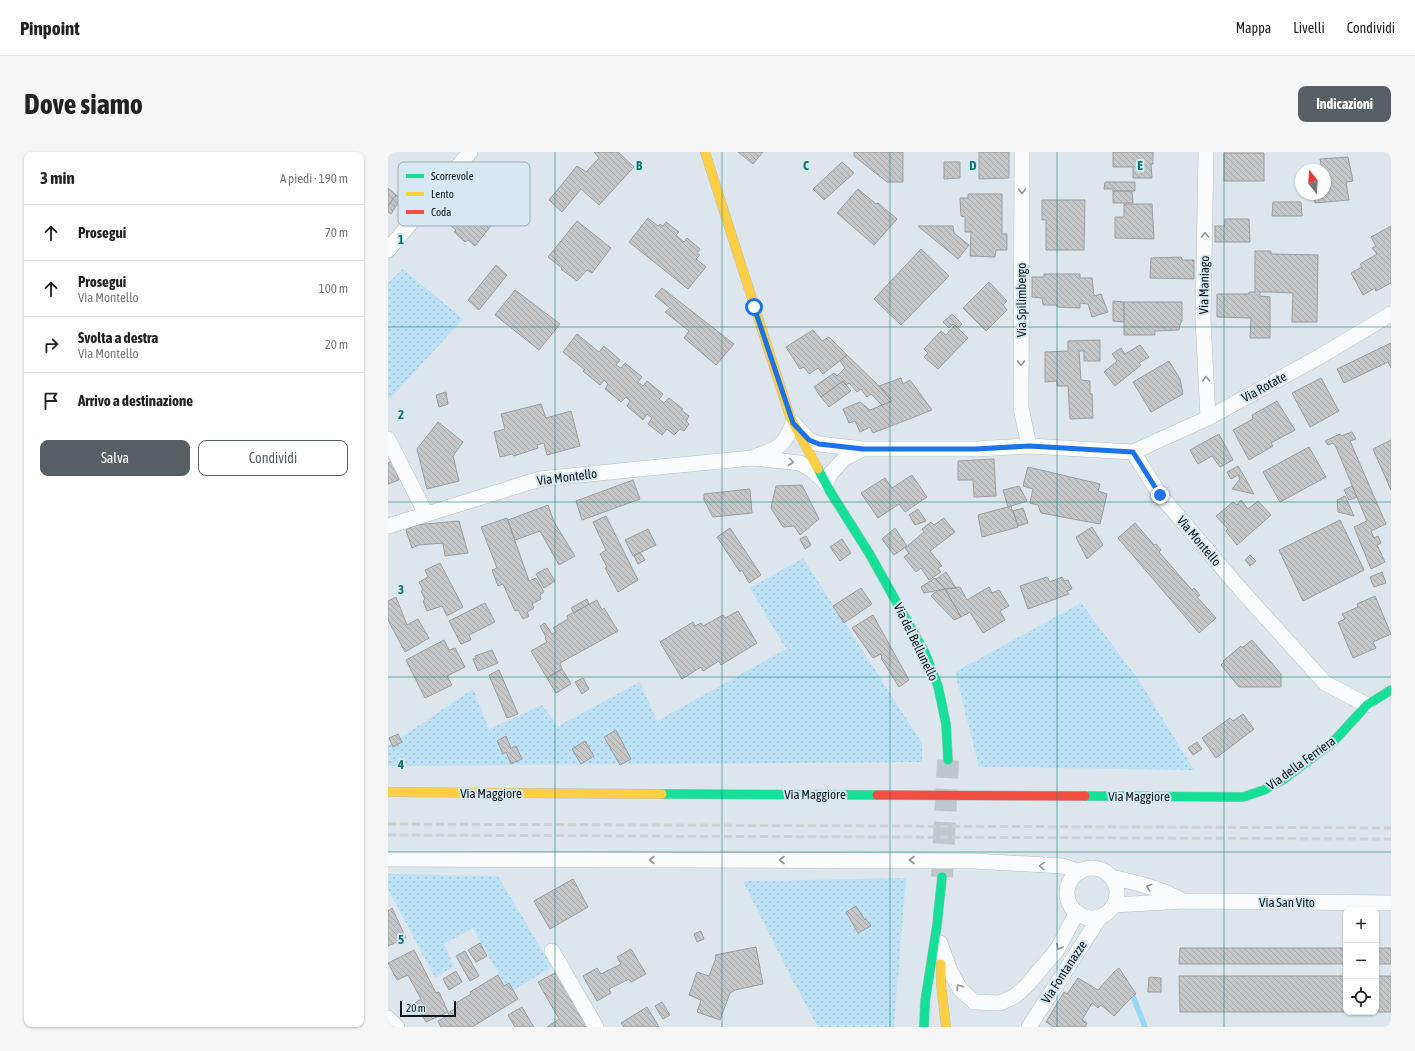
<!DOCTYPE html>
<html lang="it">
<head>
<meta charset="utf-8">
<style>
  body { margin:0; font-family:"Asap Condensed",sans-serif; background:#f6f6f6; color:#222 }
  .controls { position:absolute; right:12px; bottom:12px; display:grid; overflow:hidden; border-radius:8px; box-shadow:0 1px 3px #0004 }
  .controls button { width:36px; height:36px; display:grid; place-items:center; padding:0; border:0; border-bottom:1px solid #e0e0e0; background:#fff; color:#222; font:20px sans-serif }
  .compass { position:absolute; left:907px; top:12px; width:36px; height:36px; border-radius:50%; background:#fff; box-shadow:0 1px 3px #0004; rotate:343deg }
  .scale { position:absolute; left:12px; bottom:10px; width:56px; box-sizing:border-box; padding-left:4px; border:2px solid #10171a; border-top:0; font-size:11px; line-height:14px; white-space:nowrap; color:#10171a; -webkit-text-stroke:3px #d6e8f2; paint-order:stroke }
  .stop { position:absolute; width:12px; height:12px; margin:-9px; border:3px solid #1a73e8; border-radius:50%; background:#fff }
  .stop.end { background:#1a73e8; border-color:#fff; box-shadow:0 1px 4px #0008 }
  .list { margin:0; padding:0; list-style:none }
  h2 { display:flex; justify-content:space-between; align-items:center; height:52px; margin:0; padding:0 16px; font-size:17px }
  h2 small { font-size:13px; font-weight:400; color:#767676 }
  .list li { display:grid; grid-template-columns:26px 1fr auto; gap:12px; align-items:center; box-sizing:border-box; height:56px; padding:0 16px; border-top:1px solid #e0e0e0 }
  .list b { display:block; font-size:15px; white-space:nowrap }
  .list p { margin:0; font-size:13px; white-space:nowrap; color:#767676 }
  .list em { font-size:13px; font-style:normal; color:#767676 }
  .actions { display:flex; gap:8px; padding:12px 16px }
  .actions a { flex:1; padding:9px 0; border:1px solid #575f64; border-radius:8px; text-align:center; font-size:14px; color:#575f64 }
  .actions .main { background:#575f64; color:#fff }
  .icon { flex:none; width:22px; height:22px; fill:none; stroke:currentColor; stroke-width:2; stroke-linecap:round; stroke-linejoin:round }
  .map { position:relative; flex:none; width:1003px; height:875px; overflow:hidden; border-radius:8px }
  header { display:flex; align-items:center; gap:24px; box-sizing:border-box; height:56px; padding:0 20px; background:#fff; border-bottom:1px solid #e0e0e0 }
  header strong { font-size:19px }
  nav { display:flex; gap:22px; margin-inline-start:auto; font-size:14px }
  .intro { display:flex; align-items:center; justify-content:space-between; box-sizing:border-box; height:96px; padding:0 24px }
  h1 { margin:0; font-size:28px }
  .button { padding:10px 18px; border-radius:8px; background:#575f64; color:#fff; font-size:14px; font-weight:700 }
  main { display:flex; gap:24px; padding:0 24px }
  aside { flex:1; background:#fff; border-radius:8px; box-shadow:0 1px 3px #0004 }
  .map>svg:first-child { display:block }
  .grass { fill:url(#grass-dots) }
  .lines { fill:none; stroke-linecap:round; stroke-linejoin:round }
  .stream { stroke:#97d8f8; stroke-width:5.5 }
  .building { fill:url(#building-back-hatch); stroke:#9b9d9f }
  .secondary-tunnel { stroke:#bdc7cc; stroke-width:22; stroke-dasharray:22 11; stroke-linecap:butt }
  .street-casing { stroke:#b7bfc3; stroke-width:16 }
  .fast-casing { stroke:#b7bfc3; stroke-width:10 }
  .slow-casing { stroke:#b7bfc3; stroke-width:10 }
  .jam-casing { stroke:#b7bfc3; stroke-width:10 }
  .street { stroke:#fafbfc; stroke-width:15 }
  .fast { stroke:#16e098; stroke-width:9 }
  .slow { stroke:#ffcf43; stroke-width:9 }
  .jam { stroke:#f24e42; stroke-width:9 }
  .rail { stroke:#ced1d2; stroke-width:3; stroke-dasharray:8 4; stroke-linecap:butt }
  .oneway { stroke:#919496 }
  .route { stroke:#1a73e8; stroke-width:5 }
  .grid { fill:none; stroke:#0f766e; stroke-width:1; stroke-opacity:0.55 }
  .labels { text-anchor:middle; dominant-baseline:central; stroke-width:4; stroke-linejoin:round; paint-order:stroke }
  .street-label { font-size:13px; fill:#10171a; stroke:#d6e8f2 }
  .key { fill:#d6e8f2; stroke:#9ba9b1; stroke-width:1 }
  .key-label { font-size:11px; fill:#10171a }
  .grid-label { font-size:13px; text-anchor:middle; font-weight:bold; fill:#0f766e; stroke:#d6e8f2; stroke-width:4; stroke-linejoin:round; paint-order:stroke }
</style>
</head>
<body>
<header>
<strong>Pinpoint</strong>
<nav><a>Mappa</a><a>Livelli</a><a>Condividi</a></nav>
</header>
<div class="intro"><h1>Dove siamo</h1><a class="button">Indicazioni</a></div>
<main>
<aside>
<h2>3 min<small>A piedi · 190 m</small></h2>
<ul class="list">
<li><svg class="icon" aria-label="ahead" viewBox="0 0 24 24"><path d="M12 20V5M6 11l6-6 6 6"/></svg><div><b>Prosegui</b></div><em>70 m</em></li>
<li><svg class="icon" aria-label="ahead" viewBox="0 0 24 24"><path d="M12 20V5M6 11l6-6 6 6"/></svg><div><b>Prosegui</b><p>Via Montello</p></div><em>100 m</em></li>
<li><svg class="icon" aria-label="right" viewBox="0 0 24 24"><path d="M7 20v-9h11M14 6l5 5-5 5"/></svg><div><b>Svolta a destra</b><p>Via Montello</p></div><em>20 m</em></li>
<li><svg class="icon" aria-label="arrive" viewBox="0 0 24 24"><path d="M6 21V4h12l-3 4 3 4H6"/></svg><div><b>Arrivo a destinazione</b></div></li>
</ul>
<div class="actions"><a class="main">Salva</a><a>Condividi</a></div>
</aside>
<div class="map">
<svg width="1003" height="875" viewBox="0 0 1003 875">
  <defs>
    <pattern id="grass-dots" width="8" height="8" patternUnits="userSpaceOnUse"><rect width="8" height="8" fill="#bee2f5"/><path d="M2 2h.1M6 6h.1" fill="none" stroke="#a2c1d1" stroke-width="1.8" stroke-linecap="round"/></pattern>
    <pattern id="building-back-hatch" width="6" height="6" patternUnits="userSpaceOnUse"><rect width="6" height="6" fill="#c5c6c7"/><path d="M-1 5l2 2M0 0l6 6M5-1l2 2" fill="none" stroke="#a8a9aa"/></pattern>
  </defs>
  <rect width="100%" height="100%" fill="#dce6ec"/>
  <path class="grass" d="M15 117 75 167 0 249V131Z
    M415 406 534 591V610L0 614V594L85 537 101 577 154 553 170 574 252 530 269 569 398 497 362 436Z
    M693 451 752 530 806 618 591 615 567 520Z
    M0 722 110 724 164 815 121 841 85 776 56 792 66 814 47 826 0 737Z
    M518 726 506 875H430L406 831 355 729Z"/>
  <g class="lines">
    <path class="stream" d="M745 844 757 875"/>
  </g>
  <path class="building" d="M206 0H230L246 15 211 53 193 37 174 60 161 48 189 14 198 20 211 6Z
    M350 0H375L365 12Z
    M466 0H515V30H499L466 4Z
    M591 0H621V26L591 27Z
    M725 0H765V12H763L764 26H745V15H725Z
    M836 1H876V29H836Z
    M960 5 965 29 958 30 961 48 927 51 926 42H937V18H934L932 7Z
    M454 10 466 21 436 48 425 37Z
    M556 10H572V26L556 27Z
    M104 15 112 22 114 19 126 29 124 31 132 37 87 94 80 88 77 90 66 80 68 78 59 71 80 45 82 47 88 39 86 37Z
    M717 30H747V39H725V37H716Z
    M0 36 8 43 0 54Z
    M470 37 488 52 490 51 509 67 486 93 449 61Z
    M725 39H744L745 51H725Z
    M580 42H614V82H619V98H608L607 105 582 104 583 80H577V65L573 64 572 46H580Z
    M8 43 13 46 3 62 0 60V54Z
    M654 48H697L696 98H658V68H654Z
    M885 50H913L914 64H884Z
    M736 52H764L766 87 727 86V65H736Z
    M260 66 270 74 272 72 275 74 278 70 291 80 288 83 296 90 299 86 312 97 309 101 312 103 308 107 318 115 300 137 241 90Z
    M837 67H861L862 90H827V74H837Z
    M189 69 223 96 204 121 199 118 189 129 173 117 174 116 160 105Z
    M530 74H565L566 81 581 93 570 107Z
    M1003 74V131L988 139 987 136 975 143 963 121 974 115 972 112 989 102 984 96 988 94 983 85Z
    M533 97 561 124 513 173 486 147Z
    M867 99H883V102L930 103 929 170H904L905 141 883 140H872V144L882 145V186H862L863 166 829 165V142H861V140H867Z
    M793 105 794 108H806V127L762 126 763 106Z
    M108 113 119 123 91 158 80 148Z
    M656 122H692V126H704L706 144 713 142 720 160 704 165 700 152 692 151V156L669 155V153H655L654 146 644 145V125H656Z
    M601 130 619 149 615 153 619 158 598 179 575 156Z
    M274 136 346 192 328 213 296 186 301 179 277 160 282 156 267 144Z
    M127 138 172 172 151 198 107 163Z
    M725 149 736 150V170L725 169Z
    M736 150H794V169L792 172 791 178 767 179V183H736Z
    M564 162 574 172 569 176 565 172 561 176 555 170Z
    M567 173 580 186 550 217 536 205 540 201 536 197 553 179 558 183Z
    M425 178 434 189 441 185 459 203 435 222 430 216 421 222 416 215 412 217 398 195Z
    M189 182 211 200 216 194 232 208 228 213 233 216 237 211 254 225 250 230 255 234 259 229 275 242 271 247 276 251 281 246 295 257 293 258 301 264 298 269 301 272 296 279 292 277 286 283 279 277 274 283 260 272 264 266 259 262 255 268 239 254 242 249 238 245 233 250 217 237 220 232 216 228 212 233 195 219 197 218 175 200Z
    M712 188V209H696V199H691L693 228 702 229V242H704L705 266 682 267 680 234H669V229L657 230V200L680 199V189Z
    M1003 191V216L1000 210 956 231 949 217Z
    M752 193 761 205 751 211 753 213 727 234 716 220 729 209 724 202 733 196 737 202Z
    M459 203 491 234 504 249 494 253 483 242 479 245 473 237 469 240 461 231 458 233 455 229 433 245 426 235 446 221 449 224 457 216 452 209Z
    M781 209 792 227 795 242 763 260 745 230Z
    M513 226 515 232 522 228 544 258 485 281 482 275 472 280 467 269 461 271 455 257 472 250 482 258 504 249 491 234Z
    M933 226 951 259 922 275 904 241Z
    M455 229 463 239 441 255 433 245Z
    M58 240 60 252 51 255 48 243Z
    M889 249 907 278 883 291 885 294 861 308 845 278 865 267 864 263Z
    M153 252 158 266 183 259 192 294 159 303 156 291 149 293 150 296 126 304 124 302 112 305 106 280 117 277 113 262Z
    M50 270 75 290 65 304 71 329 39 337 29 297Z
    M964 280 968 287 962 289 998 372 983 379 986 386 990 384 993 391 989 393 997 410 983 417 966 375 979 369 948 295 945 291 940 293 937 289 952 282 953 284Z
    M831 282 845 308 832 315 824 304 810 312 802 298Z
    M1003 288V338L985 297Z
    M921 295 938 325 892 350 875 320Z
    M606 307 608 344 586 345 585 328H570V309Z
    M4 309 11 328 0 332V311Z
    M850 314 856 324 866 342 844 337 852 327 850 323 843 327 839 320Z
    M640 315 712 332 710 339 719 342 712 372 653 361 650 353 642 351 645 337 635 334Z
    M524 323 539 345 517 360 511 352 490 366 473 341 497 326 504 336Z
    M245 328 252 347 194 368 188 349Z
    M414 333 431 367 412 383 406 374 395 375 383 356 388 334Z
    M631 334 639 349 620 355 615 338Z
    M964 334 969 345 961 348 956 338Z
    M362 337 364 361 325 365 316 348V342Z
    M957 344 966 364 950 360 949 348Z
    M853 348 860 357 870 349 883 363 849 393 838 379 840 377 828 364 845 350 849 353Z
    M160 353 166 370 187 404 171 413 152 379 127 388 120 368Z
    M623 354 624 358H625L630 375 594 385 590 363Z
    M635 356 640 371 630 374 625 359Z
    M530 357 538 369 527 373 521 363Z
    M218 364 250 428 230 440 217 416 219 415 212 402 218 398 205 370Z
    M119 366 141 429 148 426 156 440 152 443 153 447 144 452 146 456 139 460 141 464 135 467 130 458 127 459 115 432 110 434 104 418 109 416 93 375Z
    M556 366 567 380 542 399 554 414 550 416 553 420 541 428 533 416 528 420 516 405 521 401 517 396 536 380 534 377 543 370 546 373Z
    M952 368 976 418 915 449 891 398Z
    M71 369 80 401 57 404 55 391 31 393 24 396 18 378 27 373Z
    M747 371 766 393 768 392 773 398 771 400 804 438 806 436 812 443 809 445 828 466 811 481 730 386Z
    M704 375 715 393 699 407 688 385Z
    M342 376 373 423 361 431 354 418 352 420 329 385Z
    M507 376 519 394 506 403 494 387Z
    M260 377 268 393 245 404 237 388Z
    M418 384 423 393 417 397 412 387Z
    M454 387 463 401 452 409 442 395Z
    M252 400 257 408 250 412 246 404Z
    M862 403 868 409 862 414 857 408Z
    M52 411 75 455 59 464 54 454 39 459 35 449 37 447 33 439 35 438 31 430 40 425 37 418Z
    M159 416 167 429 156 436 148 422Z
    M558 420 568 436 557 437 548 427Z
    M994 420 998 431 986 435 982 425Z
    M659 425 662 430 674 425 676 429 680 428 684 437 679 439 681 442 640 457 632 434Z
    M547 426 557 437 536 441 533 435Z
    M572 435 579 448 601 435 604 441 611 438 621 454 612 459 617 468 595 481 582 460 573 465 557 437Z
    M473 436 484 452 456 471 445 454Z
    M557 437 573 465 566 468 543 444 549 439Z
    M987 444 1003 482 985 490 988 496 965 506 950 470 957 467 954 462 970 455 969 452Z
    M8 445 19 473 30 467 41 486 17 500 0 468V449Z
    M199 447 201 452 186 461 183 456Z
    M209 448 214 458 216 456 230 479 172 511 174 517 159 526 143 499 159 490 157 486 158 485 152 474 157 471 164 482 168 480 165 476 180 467 179 464Z
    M97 451 107 470 81 483 83 488 73 492 61 469Z
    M350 459 369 491 333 513 331 509 315 519 313 515 294 527 272 490 305 470 307 474 313 471 315 474 335 463 337 466Z
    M485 463 521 528 511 535 493 506H494L493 502 485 506 464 476Z
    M56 488 61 498 67 496 77 515 59 524 64 533 37 546 18 508Z
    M864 488 893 522V535H851L833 513 836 510 835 509 853 494 854 496Z
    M104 498 110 511 90 519 85 507 88 506 87 504Z
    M174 517 183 532 168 541 159 526Z
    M111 518 130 562 119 566 101 523Z
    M195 526 201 537 194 542 187 530Z
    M855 562 866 577 828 606 814 586 842 566 845 569Z
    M228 578 243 607 232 613 216 585Z
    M10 582 14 590 5 595 1 586Z
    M118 584 123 596 128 594 134 607 123 612 118 600 115 602 109 589Z
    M197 589 206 604 193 612 184 597Z
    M809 590 814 597 805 603 800 596Z
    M185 727 200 755 162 777 146 749Z
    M468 754 477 768 478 767 483 774 470 781 458 760Z
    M4 756 18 786 0 794V759Z
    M313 779 316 787 309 790 306 782Z
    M92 791 99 804 88 810 80 798Z
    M368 795 375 832 347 838 342 841 332 868 309 860 313 848 301 843 309 820 321 824 328 806 327 803Z
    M792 796H958V812H791Z
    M988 796H1003V812H988Z
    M243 797 258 822 243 830 241 827 221 837 223 841 209 849 195 824 209 816 213 822 233 812 229 805Z
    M26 798 48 841 51 840 60 860 38 870 27 851 33 847 20 823 9 828 0 811Z
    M77 799 91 824 82 829 68 804Z
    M731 816 748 842 743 846 726 864 713 853 710 856 704 851 694 868 699 871 697 875H666L658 870 676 840 679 842 690 826 710 838 726 820Z
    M68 819 74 830 61 838 55 827Z
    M169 820 200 874 199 875H159L171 867 150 830Z
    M110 823 116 834 121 831 130 847 84 875H53L50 869 61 863 60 861 70 855 68 851 83 842 82 840Z
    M791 824H958V860H988V824H1003V860H792Z
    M761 825 773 826V840H760Z
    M274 850 282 863 275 867 267 854Z
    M134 855 141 867 146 875H127L120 863Z
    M259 855 271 875H236L233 871Z"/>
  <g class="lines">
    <path class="secondary-tunnel" d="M554 725 560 608"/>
    <g class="street-casing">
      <path id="street" d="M634 0 633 256 641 294
        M818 0 815 167 820 266
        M0 98 82 0
        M0 287 38 362
        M745 300 772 343 854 439 937 531 979 553
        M364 306C388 296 395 298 405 271L421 288 431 292 475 297H588L641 294 745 300 820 266 931 205 1003 162
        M0 374 152 327 261 316 364 306 412 311 424 318 438 331 443 321 457 306 475 297
        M0 707 586 709 675 714 692 720
        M679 741a25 25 0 1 1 50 0a25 25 0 1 1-50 0Z
        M724 725C748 731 773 736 795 749
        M726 753 796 749 1003 751
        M552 791 562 819 572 837 586 850 612 851 627 844 639 833 669 798 689 760
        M164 799 208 875
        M0 866 9 875
        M641 875 712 765"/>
    </g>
    <g class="fast-casing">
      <path id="fast" d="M430 317 443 341 481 401 537 501 550 534 558 572 560 608
        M274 642 489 643
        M697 644 855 645 876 638 896 627 945 590 979 553 1003 538
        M536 875 537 850 549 773 554 725"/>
    </g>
    <g class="slow-casing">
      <path id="slow" d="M317 0 402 265 430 317
        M0 640 274 642
        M553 812V832L558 875"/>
    </g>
    <g class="jam-casing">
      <path id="jam" d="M489 643 697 644"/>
    </g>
    <use href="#street" class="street"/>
    <use href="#fast" class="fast"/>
    <use href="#slow" class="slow"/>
    <use href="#jam" class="jam"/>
    <path class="rail" d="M0 672 1003 676
      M0 683 1003 687"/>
  </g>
  <defs><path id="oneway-chevron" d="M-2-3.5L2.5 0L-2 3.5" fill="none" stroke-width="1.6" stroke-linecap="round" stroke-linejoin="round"/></defs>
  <g class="oneway">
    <use href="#oneway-chevron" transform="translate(634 39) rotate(90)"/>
    <use href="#oneway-chevron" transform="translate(817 83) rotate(-89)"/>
    <use href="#oneway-chevron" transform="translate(633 211) rotate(90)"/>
    <use href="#oneway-chevron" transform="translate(818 227) rotate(-93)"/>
    <use href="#oneway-chevron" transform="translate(403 310) rotate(7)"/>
    <use href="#oneway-chevron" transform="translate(264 708) rotate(-180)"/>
    <use href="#oneway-chevron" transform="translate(394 708) rotate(-180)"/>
    <use href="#oneway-chevron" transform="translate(524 708) rotate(-180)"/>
    <use href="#oneway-chevron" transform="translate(654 714) rotate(-177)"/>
    <use href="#oneway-chevron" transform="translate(761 735) rotate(-163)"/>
    <use href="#oneway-chevron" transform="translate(671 795) rotate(121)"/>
    <use href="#oneway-chevron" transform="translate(571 835) rotate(-125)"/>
  </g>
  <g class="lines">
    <path class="route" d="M366 155 405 271 421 288 431 292 475 297H588L641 294 745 300 772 343"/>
  </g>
  <path class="grid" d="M167 0V875M334 0V875M502 0V875M669 0V875M836 0V875M0 175H1003M0 350H1003M0 525H1003M0 700H1003"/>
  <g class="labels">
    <g class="street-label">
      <text transform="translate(816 133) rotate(-89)">Via Maniago</text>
      <text transform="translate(633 148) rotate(-90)">Via Spilimbergo</text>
      <text transform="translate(876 235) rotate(-29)">Via Rotate</text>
      <text transform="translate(179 325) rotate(-7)">Via Montello</text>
      <text transform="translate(811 389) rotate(50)">Via Montello</text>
      <text transform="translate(528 490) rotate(64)">Via del Bellunello</text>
      <text transform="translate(913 611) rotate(-36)">Via della Ferriera</text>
      <text x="103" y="641">Via Maggiore</text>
      <text x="427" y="642">Via Maggiore</text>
      <text x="751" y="644">Via Maggiore</text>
      <text x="899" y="750">Via San Vito</text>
      <text transform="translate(676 820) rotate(-57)">Via Fontanazze</text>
    </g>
  </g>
  <rect x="10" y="10" width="132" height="64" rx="6" class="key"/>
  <rect x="18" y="22" width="18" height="4" fill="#16e098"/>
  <rect x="18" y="40" width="18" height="4" fill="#ffcf43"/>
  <rect x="18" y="58" width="18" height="4" fill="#f24e42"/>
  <g class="key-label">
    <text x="43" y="28">Scorrevole</text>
    <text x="43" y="46">Lento</text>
    <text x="43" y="64">Coda</text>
  </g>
  <g class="grid-label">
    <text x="251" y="18">B</text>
    <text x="418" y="18">C</text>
    <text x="585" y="18">D</text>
    <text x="752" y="18">E</text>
    <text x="13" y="92">1</text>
    <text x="13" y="267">2</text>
    <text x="13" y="442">3</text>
    <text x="13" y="617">4</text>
    <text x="13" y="792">5</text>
  </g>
</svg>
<div class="controls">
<button>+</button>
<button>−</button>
<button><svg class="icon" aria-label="locate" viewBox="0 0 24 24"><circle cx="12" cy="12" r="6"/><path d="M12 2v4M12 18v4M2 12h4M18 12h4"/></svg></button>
</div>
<svg class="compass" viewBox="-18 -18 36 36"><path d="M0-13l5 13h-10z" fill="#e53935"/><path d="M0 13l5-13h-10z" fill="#767676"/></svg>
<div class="scale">20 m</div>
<div class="stop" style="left:366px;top:155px"></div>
<div class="stop end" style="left:772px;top:343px"></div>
</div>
</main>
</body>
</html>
